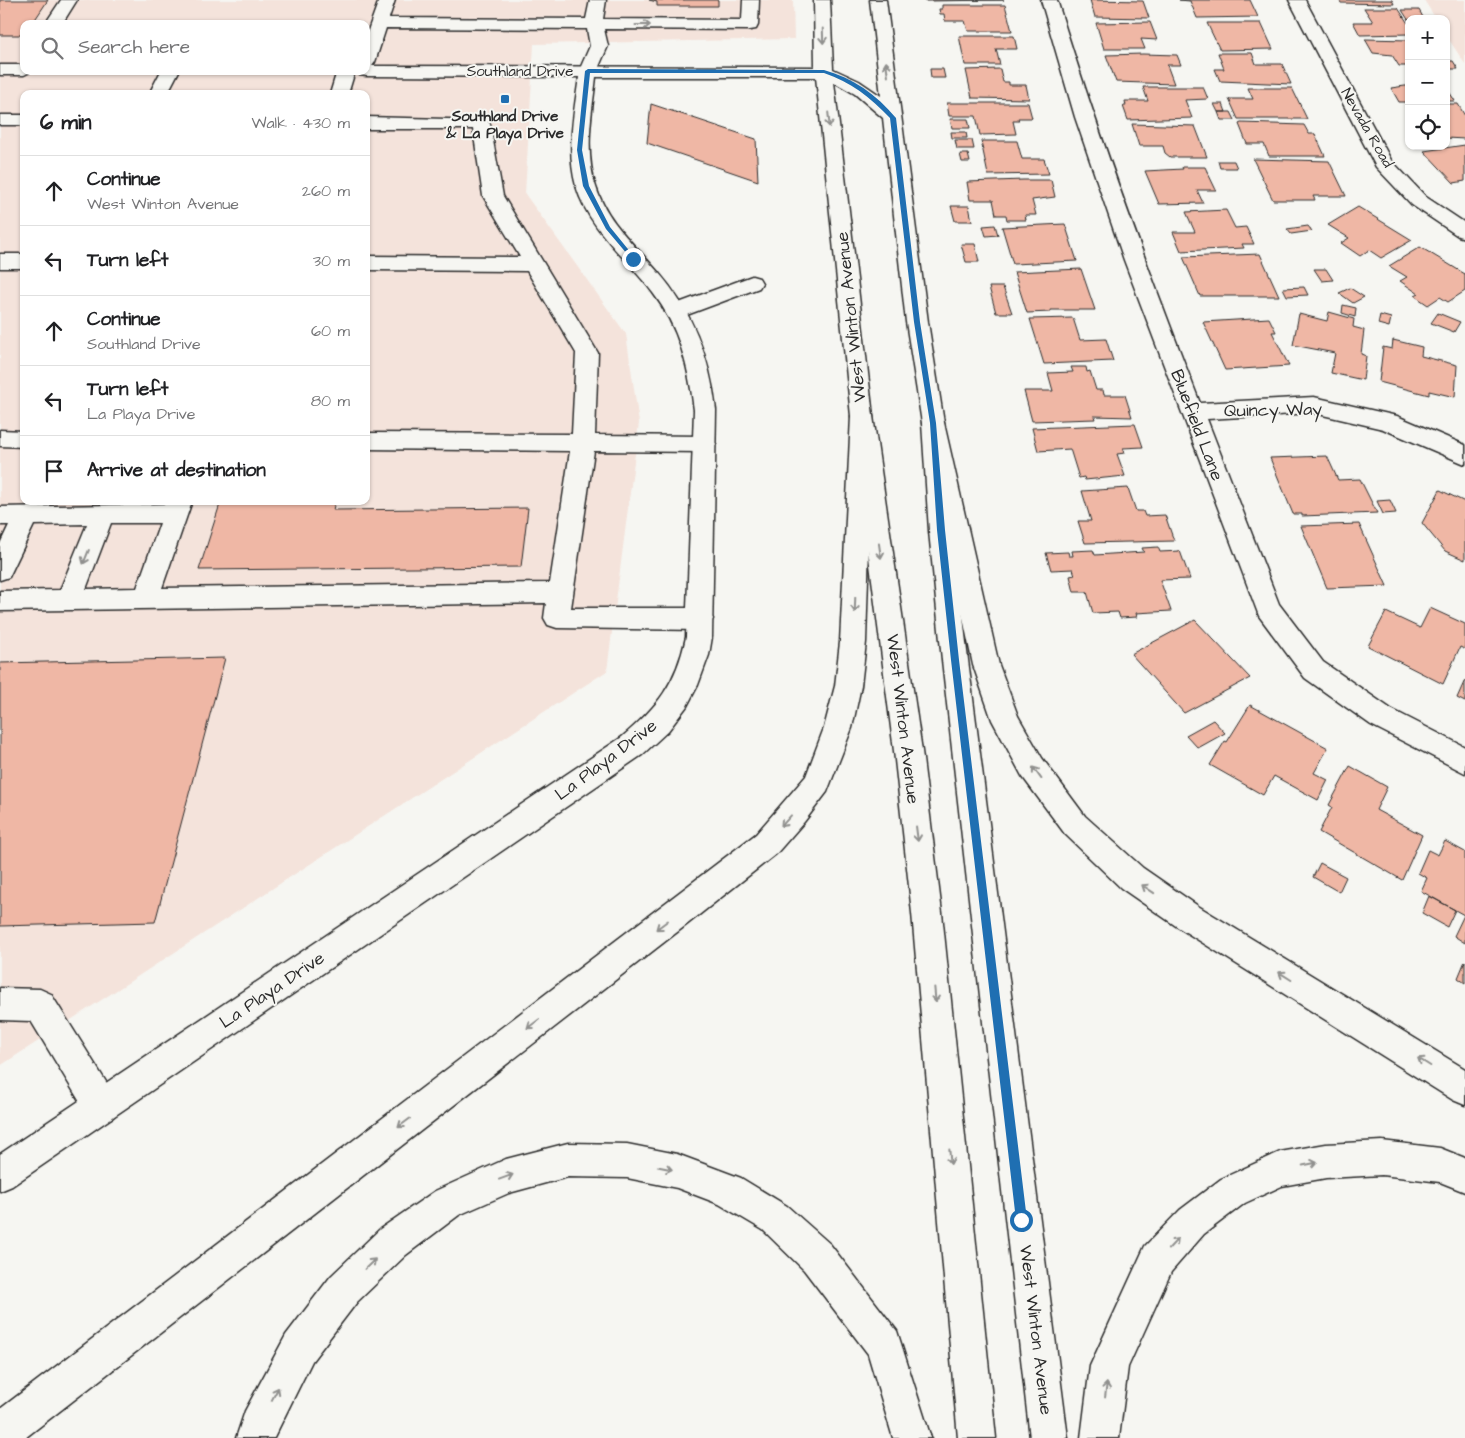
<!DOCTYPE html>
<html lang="en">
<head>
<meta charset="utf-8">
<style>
  body { margin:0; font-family:"Architects Daughter",sans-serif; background:#f2f2f2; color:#202124 }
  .controls { position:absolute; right:15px; top:15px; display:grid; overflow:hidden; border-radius:10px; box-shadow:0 1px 4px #0004 }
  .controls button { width:45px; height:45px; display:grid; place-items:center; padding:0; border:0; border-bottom:1px solid #e0e0e0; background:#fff; color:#202124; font:25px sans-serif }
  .stop { position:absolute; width:15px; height:15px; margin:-11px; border:4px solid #1f6fb2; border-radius:50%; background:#fff }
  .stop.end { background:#1f6fb2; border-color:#fff; box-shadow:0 1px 5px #0008 }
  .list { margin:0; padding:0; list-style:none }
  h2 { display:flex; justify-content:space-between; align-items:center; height:65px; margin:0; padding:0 20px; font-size:21px }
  h2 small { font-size:16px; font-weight:400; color:#757577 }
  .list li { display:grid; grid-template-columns:32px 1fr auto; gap:15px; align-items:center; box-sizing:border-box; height:70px; padding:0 20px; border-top:1px solid #e0e0e0 }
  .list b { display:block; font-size:19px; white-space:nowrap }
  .list p { margin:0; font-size:16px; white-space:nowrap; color:#757577 }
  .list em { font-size:16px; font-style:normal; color:#757577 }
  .icon { flex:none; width:28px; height:28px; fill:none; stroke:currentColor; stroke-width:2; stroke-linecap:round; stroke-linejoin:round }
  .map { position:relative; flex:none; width:1465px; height:1438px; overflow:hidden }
  .search { position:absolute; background:#fff; box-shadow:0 1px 4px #0004; left:20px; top:20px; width:350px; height:55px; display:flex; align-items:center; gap:12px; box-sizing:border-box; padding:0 18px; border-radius:10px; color:#757577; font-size:19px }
  .panel { position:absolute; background:#fff; box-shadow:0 1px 4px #0004; left:20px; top:90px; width:350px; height:415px; border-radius:10px }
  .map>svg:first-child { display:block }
  .built { fill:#f4e3db; fill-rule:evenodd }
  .building { fill:#efb7a5; stroke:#2b2b2b }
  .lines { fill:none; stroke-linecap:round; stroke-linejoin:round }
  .minor-casing { stroke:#2b2b2b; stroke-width:3 }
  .major-casing { stroke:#2b2b2b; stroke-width:3 }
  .highway-casing { stroke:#2b2b2b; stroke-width:3 }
  .minor { fill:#f6f6f2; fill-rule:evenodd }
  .major { fill:#f6f6f2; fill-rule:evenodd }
  .highway { fill:#f6f6f2; fill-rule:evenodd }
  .oneway { stroke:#90908e }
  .route { fill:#1f6fb2 }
  .poi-dot { fill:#1f6fb2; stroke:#f6f6f2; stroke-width:2 }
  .labels { text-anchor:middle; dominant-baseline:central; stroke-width:4; stroke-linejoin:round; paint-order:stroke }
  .far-street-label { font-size:15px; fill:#2b2b2b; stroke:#f6f6f2 }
  .far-poi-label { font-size:15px; font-weight:bold; fill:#2b2b2b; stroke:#f6f6f2 }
  .street-label { font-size:18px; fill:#2b2b2b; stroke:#f6f6f2 }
</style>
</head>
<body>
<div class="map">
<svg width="1465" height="1438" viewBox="0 0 1465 1438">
  <rect width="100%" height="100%" fill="#f6f6f2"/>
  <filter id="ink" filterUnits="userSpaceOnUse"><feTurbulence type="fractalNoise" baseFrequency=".02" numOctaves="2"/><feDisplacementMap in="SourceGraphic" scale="10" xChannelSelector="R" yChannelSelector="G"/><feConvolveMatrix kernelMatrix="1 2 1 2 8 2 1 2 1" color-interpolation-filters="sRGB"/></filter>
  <g filter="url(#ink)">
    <path class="built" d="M0 0H793L794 39 534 44 525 194 626 334 639 423 607 671 0 1066ZM24 24H366V71H24ZM24 94H366V501H24Z
      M1424 0H1465V64L1446 35V19H1436Z"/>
    <path class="building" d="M0 0H48L32 24H24V35H0Z
      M649 0H718V6H657V2Z
      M926 0H1004L926 1Z
      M1090 0 1143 1 1149 18 1095 17Z
      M1179 0H1250L1258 17 1197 18 1190 1Z
      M1339 0H1392L1394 4 1341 3Z
      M942 5H1005L1012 31H968L965 21H945L944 14H940L939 9H942Z
      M1364 8H1398L1409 25V34L1360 35 1353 22H1373Z
      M1402 10H1419L1424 19H1409V21Z
      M1150 22 1157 40 1141 39 1145 49H1104L1096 23Z
      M1207 23H1261L1273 49 1220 50Z
      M959 36H1014L1017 49H996L1000 65H965Z
      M1365 39 1409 40V66H1399L1392 55 1373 53Z
      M1218 53H1252L1256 64H1282L1291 84 1220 81 1215 69H1224Z
      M1143 54 1177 55 1181 65H1167L1174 84 1116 82 1106 55Z
      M1446 61H1453L1458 69H1446Z
      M930 69H943L945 78H931Z
      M1000 69 1003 82H1009V85H1026L1029 99 972 98 966 70Z
      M1405 86H1409V102H1399L1391 88Z
      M1143 87H1203L1208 99 1185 100 1192 118 1128 120 1123 106H1126L1125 101H1148Z
      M1446 87 1455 101H1446Z
      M1248 88H1292L1307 119H1238L1229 99H1253Z
      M947 103H1028L1032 118H1018L1019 121H1013L1016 134 980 135 976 116H949Z
      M651 104 756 139 758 181 647 143Z
      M1214 104H1223L1226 112H1218Z
      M1446 104H1458L1465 116V139L1446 138Z
      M1218 112H1231L1235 120H1221Z
      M950 119H968L970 128H952Z
      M1241 123 1304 125 1309 134H1315L1325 156H1269L1264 144H1247L1239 124Z
      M1132 124 1195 126 1207 157H1170L1165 153 1163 146H1139Z
      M951 132H966L967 138H952Z
      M955 140H972L974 149H957Z
      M981 141H1017L1022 159H1044L1049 174 988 175Z
      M1465 145V181L1454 183 1424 151Z
      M960 154H968L970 162H962Z
      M1253 159 1329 161 1346 196H1313L1315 200H1273Z
      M1218 161H1234L1237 168H1220Z
      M1182 167H1205L1216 190H1197L1203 203 1159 204 1145 171 1183 169Z
      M1023 180H1051L1055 197 1032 200 1036 215H1025L1026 220H1007L1006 215H996L993 200H970L967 182Z
      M951 206H969L972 221H955Z
      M1358 207 1412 240 1381 258 1369 250 1360 256 1341 243 1349 238 1328 225Z
      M1226 210 1235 228 1246 227 1254 244H1242L1244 248 1181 251 1173 232H1195L1186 212Z
      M1065 224 1077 261 1013 264 1002 227Z
      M995 225 998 235 986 236 983 226Z
      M1308 226 1312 231 1291 234 1287 229Z
      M961 244H975L979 262H966Z
      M1420 247 1465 274V291L1448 302 1440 297 1428 305 1415 296 1419 294 1400 281 1407 277 1389 266Z
      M1260 254 1279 296H1200L1183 257Z
      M1081 269 1095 310H1051V312L1027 313 1014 272Z
      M1314 269H1326L1333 280 1322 281Z
      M989 287H1003L1012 313H996Z
      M1304 287 1308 295 1287 296 1283 288Z
      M1350 288 1364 297 1353 303 1339 293Z
      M1343 305 1356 308 1355 317 1342 313Z
      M1329 312 1354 319 1353 327 1364 330 1361 354 1366 356 1363 380 1331 373 1335 353 1293 345 1299 314 1327 321Z
      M1438 313 1460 322 1454 332 1431 323Z
      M1380 315 1391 318 1389 327 1378 324Z
      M1073 318 1080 340 1106 339 1113 361 1044 364 1030 319Z
      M1269 318 1276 332H1272L1289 366 1225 370 1203 322Z
      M1393 340 1422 347 1421 356 1457 365 1455 397 1429 391V395L1379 382 1383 347 1392 349Z
      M1071 367H1086L1087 372 1090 371 1096 390H1103L1104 395H1125L1132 417 1094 416 1095 419 1032 421 1024 391H1053L1048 373 1073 372Z
      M1135 424 1143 447 1123 448 1125 453 1117 454 1125 476 1085 480 1084 477 1079 478 1070 449 1038 451 1032 428Z
      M1327 456 1338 480 1360 479 1377 513 1302 516V514H1293L1270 458Z
      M1128 488 1136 511H1143L1145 516 1165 515 1174 541 1085 543 1078 521H1091L1082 491Z
      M1440 490 1465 502V560L1445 551 1422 523Z
      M1390 500 1396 513 1383 514 1377 501Z
      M221 501H335L333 510 528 508 521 567 199 570Z
      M1359 524 1387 586 1327 588 1301 526Z
      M1158 547 1160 552 1180 551 1190 579 1160 580 1171 611 1136 613 1137 617 1120 618 1118 612 1093 613 1087 592H1074L1070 576 1075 575 1073 569 1051 570 1046 553 1068 552 1069 556H1073L1072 551 1093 550 1095 555 1144 552 1142 548Z
      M1430 608 1465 624V646L1464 649 1460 647 1443 684 1368 646 1386 612 1420 628Z
      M1195 620 1250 678 1184 713 1131 654Z
      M225 658 155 922 0 926V663Z
      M1465 680V702L1457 698Z
      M1250 705 1328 748 1314 773 1328 780 1318 800 1274 776 1263 795 1210 765 1225 741 1227 742Z
      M1213 720 1225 733 1198 748 1186 735Z
      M1350 766 1387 787 1376 810 1422 835 1402 880 1319 832 1332 807 1329 805Z
      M1445 841 1465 852V943L1454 936 1464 915 1421 891 1427 878 1418 873 1428 850 1438 855Z
      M1320 863 1346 877 1339 892 1313 877Z
      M1429 896 1455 910 1447 927 1422 913Z
      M1465 961V983L1458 978Z"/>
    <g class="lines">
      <g class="minor-casing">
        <path id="minor" d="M61 0H77L62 24H45Z
          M379 0H395L389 18 586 19 590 0H606L603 19 742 20 743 0H759L758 25 756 29 750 30 604 29 608 46 597 71 594 75H582L579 71 590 46 587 29 386 28 375 62 372 66 366 67V36Z
          M1041 0H1057C1099 137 1148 270 1200 403L1314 397 1397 416 1465 445V464L1383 429 1314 413 1207 419 1279 604 1323 662 1391 709 1465 747V773L1371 725 1305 678 1259 616 1124 260 1075 117Z
          M1289 0H1305L1391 160 1426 197 1465 223V238L1458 236 1412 205 1376 167Z
          M161 71H179L167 94H149Z
          M337 71H355L348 94H330Z
          M0 115H24V125H0Z
          M366 117 487 120 490 124 503 196 598 353 595 435 704 436 712 438 716 444 712 450 704 452 594 451 571 608H700L709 612 713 619 709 626 700 630 557 628 548 625 544 618 546 603 0 611V591L60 590 87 524 34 525 9 577 0 580V544L9 525H0V507L167 504 168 501H192L162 588 550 583 570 451 366 449V433L572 434 576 353 527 271 366 270V256L520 257 483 196 473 129H366ZM111 523H160L137 588 86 589Z
          M0 254H24V268H0Z
          M752 276 759 278 762 283 759 288 676 319 668 317 665 312 668 307Z
          M0 430 24 431V447L0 446Z
          M0 988 40 989 51 994 113 1093 118 1105 113 1117 101 1122 89 1117 31 1021 0 1020Z"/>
      </g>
      <g class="major-casing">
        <path id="major" d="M814 0H830L833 69 859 81 881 96 870 0H886L928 322 944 423 953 531 968 660 1068 1438H1030L942 660 929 531 922 423 906 322 883 118 855 94 834 82 873 416 922 751 942 913 996 1438H958L912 913 894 751 851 416 816 77H596C592 113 584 151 596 187 607 222 635 245 658 272 693 312 710 358 716 410L712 637 709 655 698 685 687 706 668 731 642 755 12 1186 0 1191V1154L622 737C658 706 676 684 686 637L694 410C689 368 679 327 653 293 627 258 589 230 576 186 566 150 574 113 579 77L366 76 360 75 357 71H366V66L815 67Z
          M0 65H24V71H32L24 75H0Z"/>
      </g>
      <g class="highway-casing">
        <path id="highway" d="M862 408 870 410 873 416 866 642 861 686 852 728 827 792 804 822 776 854 685 926 25 1438H0V1409L756 834 806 776 824 728 835 686 840 642 851 416 854 410Z
          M933 415 941 417 944 423 999 665 1018 716 1042 758 1085 816 1143 868 1198 906 1465 1069V1105L1453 1100 1176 926 1121 888 1065 834 1022 776 992 720 973 665 922 423 925 417Z
          M1382 1141 1440 1148 1465 1158V1192L1440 1182 1382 1175 1326 1178 1282 1186 1245 1203 1204 1234 1171 1272 1128 1367 1119 1438H1081L1090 1366 1096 1353 1145 1246 1180 1210 1221 1179 1280 1152 1326 1144Z
          M568 1143 627 1144 677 1154 741 1178 787 1206 830 1244 897 1331 931 1438H893L868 1354 804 1270 763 1230 719 1204 677 1188 627 1178 568 1177 509 1193 459 1215 406 1255 357 1302 312 1361 274 1438H236L245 1411 286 1335 331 1276 380 1229 435 1191 506 1159Z"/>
      </g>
      <use href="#minor" class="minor"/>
      <use href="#major" class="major"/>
      <use href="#highway" class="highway"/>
    </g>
    <defs><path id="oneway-shaft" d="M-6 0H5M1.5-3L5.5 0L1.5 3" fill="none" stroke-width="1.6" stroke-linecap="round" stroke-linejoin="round" transform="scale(1.25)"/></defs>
    <g class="oneway">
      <use href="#oneway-shaft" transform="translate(643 25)"/>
      <use href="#oneway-shaft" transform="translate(823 36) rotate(88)"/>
      <use href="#oneway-shaft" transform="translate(887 69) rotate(-97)"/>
      <use href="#oneway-shaft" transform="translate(829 120) rotate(84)"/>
      <use href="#oneway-shaft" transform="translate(880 551) rotate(82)"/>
      <use href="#oneway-shaft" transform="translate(86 557) rotate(112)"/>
      <use href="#oneway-shaft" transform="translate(855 605) rotate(92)"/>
      <use href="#oneway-shaft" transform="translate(1037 773) rotate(-126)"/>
      <use href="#oneway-shaft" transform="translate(786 821) rotate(132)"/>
      <use href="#oneway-shaft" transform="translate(917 834) rotate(83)"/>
      <use href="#oneway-shaft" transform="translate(1148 889) rotate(-146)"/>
      <use href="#oneway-shaft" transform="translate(662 925) rotate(143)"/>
      <use href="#oneway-shaft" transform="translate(1285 976) rotate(-148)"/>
      <use href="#oneway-shaft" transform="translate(935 995) rotate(85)"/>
      <use href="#oneway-shaft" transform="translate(533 1024) rotate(143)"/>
      <use href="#oneway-shaft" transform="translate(1424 1062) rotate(-148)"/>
      <use href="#oneway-shaft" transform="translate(404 1123) rotate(143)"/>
      <use href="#oneway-shaft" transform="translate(950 1157) rotate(85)"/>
      <use href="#oneway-shaft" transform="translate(1310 1164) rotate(-11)"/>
      <use href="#oneway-shaft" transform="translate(665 1168) rotate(11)"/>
      <use href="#oneway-shaft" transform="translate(506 1177) rotate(-20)"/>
      <use href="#oneway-shaft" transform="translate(1173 1244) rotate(-47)"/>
      <use href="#oneway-shaft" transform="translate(370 1264) rotate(-44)"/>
      <use href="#oneway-shaft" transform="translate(1106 1390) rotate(-83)"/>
      <use href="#oneway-shaft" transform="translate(275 1394) rotate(-62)"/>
    </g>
  </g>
  <path class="route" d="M588 69 824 70C853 78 876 94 896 118L920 322 936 423 945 530 959 660 1027 1220 1021 1225 1016 1220 951 660 937 530 930 423 914 322 890 118C870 97 851 82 824 73H590L582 150 589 186 610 227 636 259 633 261 606 229 583 186 577 150 585 71Z"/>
  <rect class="poi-dot" x="500" y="94" width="10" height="10" rx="2.5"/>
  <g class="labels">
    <g class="far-street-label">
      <text x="520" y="71">Southland Drive</text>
      <text transform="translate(1367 128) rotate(60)">Nevada Road</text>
    </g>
    <g class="far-poi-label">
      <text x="505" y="116">Southland Drive<tspan x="505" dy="17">&amp; La Playa Drive</tspan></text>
    </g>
    <g class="street-label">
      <text transform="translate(851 317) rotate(-96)">West Winton Avenue</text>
      <text transform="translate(1273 410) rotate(-1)">Quincy Way</text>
      <text transform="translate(1197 425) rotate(69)">Bluefield Lane</text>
      <text transform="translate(903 719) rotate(83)">West Winton Avenue</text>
      <text transform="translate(606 760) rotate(-37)">La Playa Drive</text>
      <text transform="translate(272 990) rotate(-34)">La Playa Drive</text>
      <text transform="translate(1036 1330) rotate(83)">West Winton Avenue</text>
    </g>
  </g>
</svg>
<div class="controls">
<button>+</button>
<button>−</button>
<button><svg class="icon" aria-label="locate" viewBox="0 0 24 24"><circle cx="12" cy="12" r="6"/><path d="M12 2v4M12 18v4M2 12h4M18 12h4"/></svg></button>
</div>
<div class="stop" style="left:1021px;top:1220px"></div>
<div class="stop end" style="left:633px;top:259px"></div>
<div class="search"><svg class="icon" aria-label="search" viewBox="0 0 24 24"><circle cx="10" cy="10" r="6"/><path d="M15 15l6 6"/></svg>Search here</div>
<section class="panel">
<h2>6 min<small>Walk · 430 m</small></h2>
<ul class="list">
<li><svg class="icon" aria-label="ahead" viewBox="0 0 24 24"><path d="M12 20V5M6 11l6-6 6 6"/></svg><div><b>Continue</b><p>West Winton Avenue</p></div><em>260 m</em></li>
<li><svg class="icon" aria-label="left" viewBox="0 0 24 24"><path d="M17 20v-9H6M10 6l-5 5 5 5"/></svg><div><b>Turn left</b></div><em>30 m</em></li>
<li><svg class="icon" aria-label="ahead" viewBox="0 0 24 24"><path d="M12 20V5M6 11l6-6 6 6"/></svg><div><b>Continue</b><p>Southland Drive</p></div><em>60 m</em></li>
<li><svg class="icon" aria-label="left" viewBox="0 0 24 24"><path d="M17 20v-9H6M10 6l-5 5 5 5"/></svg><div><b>Turn left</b><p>La Playa Drive</p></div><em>80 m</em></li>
<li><svg class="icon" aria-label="arrive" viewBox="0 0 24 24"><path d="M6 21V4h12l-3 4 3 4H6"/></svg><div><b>Arrive at destination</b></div></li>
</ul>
</section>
</div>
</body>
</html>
